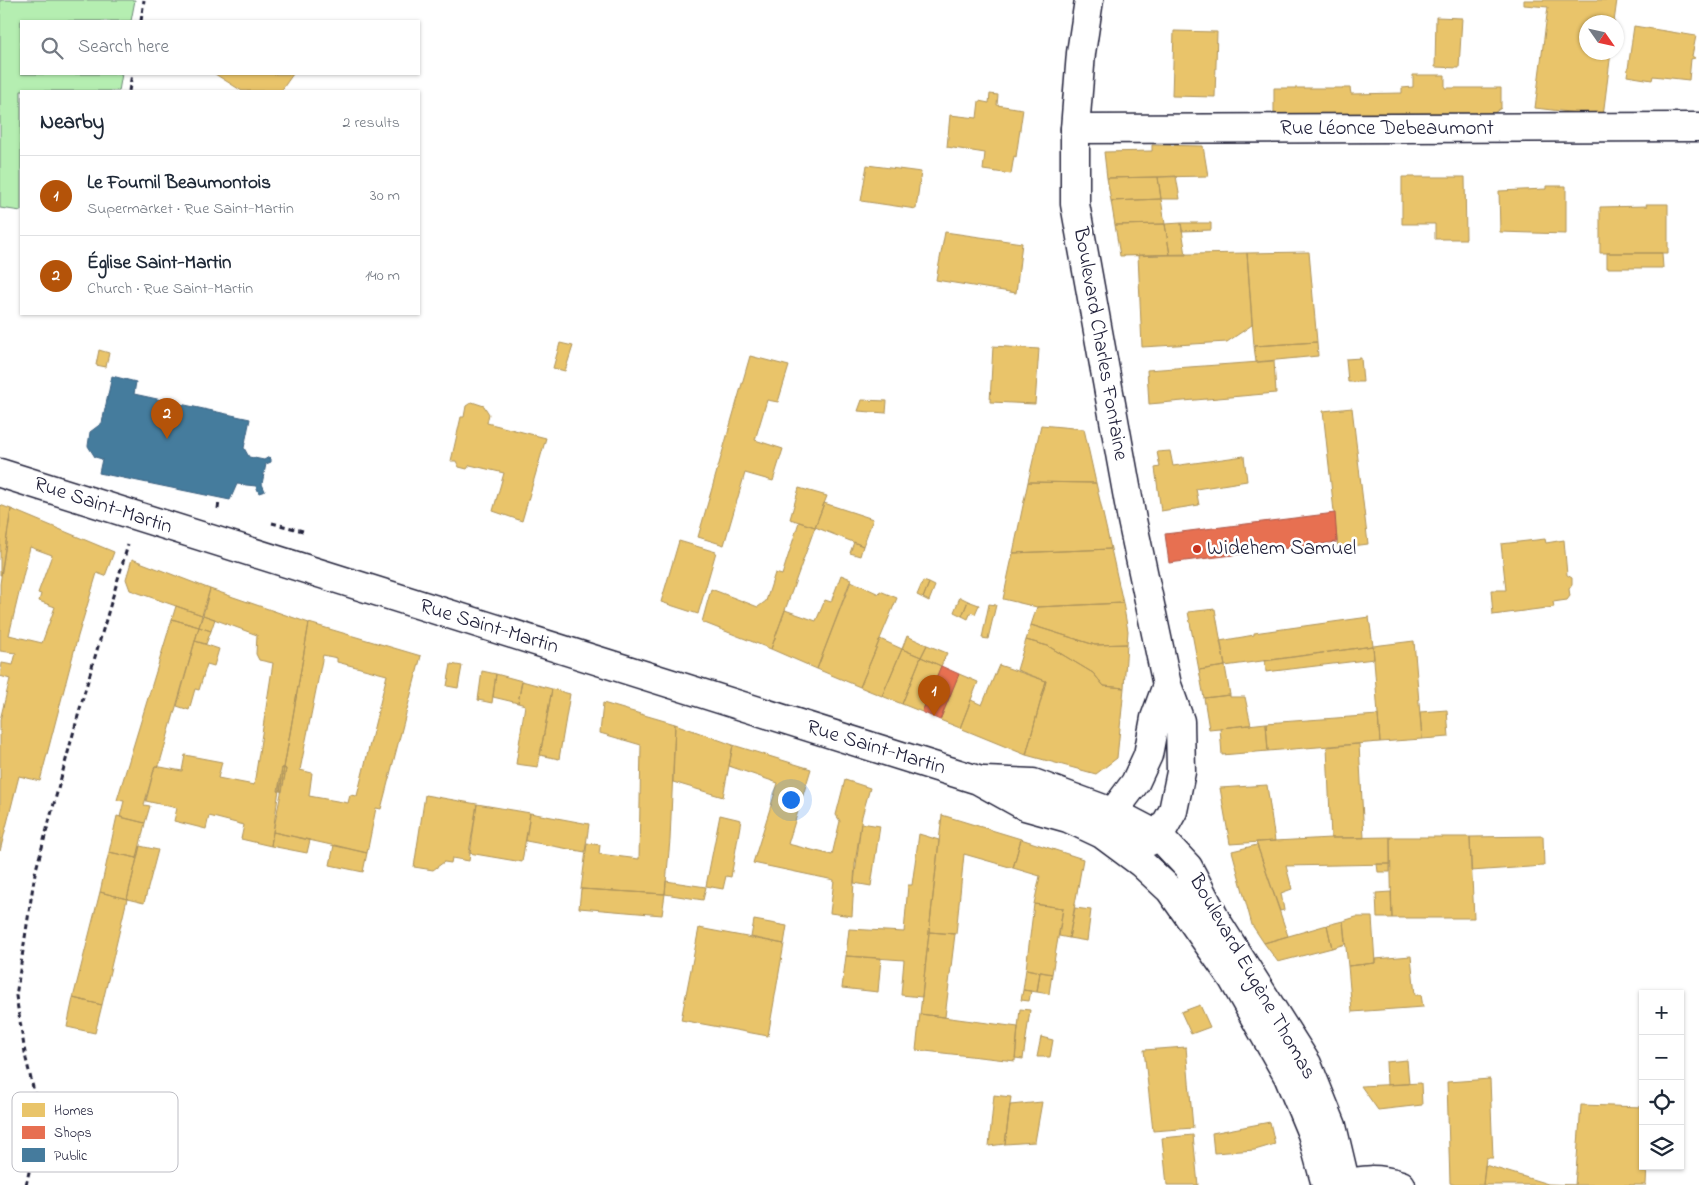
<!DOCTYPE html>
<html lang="en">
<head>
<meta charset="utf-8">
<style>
  body { margin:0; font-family:"Indie Flower",sans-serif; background:#f2f2f3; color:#1f2937 }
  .controls { position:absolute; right:15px; bottom:15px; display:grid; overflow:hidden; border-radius:0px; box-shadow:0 1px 4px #0004 }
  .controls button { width:45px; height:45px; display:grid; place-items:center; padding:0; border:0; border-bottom:1px solid #e0e1e3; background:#fff; color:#1f2937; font:25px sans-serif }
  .compass { position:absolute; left:1579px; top:15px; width:45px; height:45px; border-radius:50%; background:#fff; box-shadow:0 1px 4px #0004; rotate:124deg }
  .you { position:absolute; left:790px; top:799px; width:18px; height:18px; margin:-12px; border:4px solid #fff; border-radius:50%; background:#1a73e8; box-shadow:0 0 0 8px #1a73e833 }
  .badge { display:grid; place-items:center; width:32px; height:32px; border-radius:50%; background:#b45309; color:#fff; font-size:16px; font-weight:700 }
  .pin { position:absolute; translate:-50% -41px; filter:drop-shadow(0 1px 2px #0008) }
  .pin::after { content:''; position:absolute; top:26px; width:18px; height:15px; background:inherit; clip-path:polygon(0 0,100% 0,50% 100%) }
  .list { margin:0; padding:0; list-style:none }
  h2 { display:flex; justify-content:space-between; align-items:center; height:65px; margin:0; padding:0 20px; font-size:21px }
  h2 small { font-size:16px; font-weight:400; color:#747a83 }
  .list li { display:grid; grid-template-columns:32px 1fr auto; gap:15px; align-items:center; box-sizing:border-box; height:80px; padding:0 20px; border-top:1px solid #e0e1e3 }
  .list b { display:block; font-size:19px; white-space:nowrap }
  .list p { margin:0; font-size:16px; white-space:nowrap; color:#747a83 }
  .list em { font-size:16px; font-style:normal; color:#747a83 }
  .icon { flex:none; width:28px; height:28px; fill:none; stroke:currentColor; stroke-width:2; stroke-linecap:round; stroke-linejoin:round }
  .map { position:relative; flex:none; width:1699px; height:1185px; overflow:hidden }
  .search { position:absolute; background:#fff; box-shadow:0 1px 4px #0004; left:20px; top:20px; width:400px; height:55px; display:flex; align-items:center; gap:12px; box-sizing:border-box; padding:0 18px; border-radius:0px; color:#747a83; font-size:19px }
  .panel { position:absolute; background:#fff; box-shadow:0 1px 4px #0004; left:20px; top:90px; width:400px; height:225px; border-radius:0px }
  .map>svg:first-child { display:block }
  .green { fill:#b5eeb1; stroke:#6c8876 }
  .homes { fill:#e9c46a; stroke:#ad935c; fill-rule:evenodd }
  .shops { fill:#e76f51; stroke:#ac584a }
  .public { fill:#457b9d; stroke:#3a6080 }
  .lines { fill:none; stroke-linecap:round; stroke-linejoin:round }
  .minor-casing { stroke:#22223b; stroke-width:31 }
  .tertiary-casing { stroke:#22223b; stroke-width:31 }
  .secondary-casing { stroke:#22223b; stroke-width:31 }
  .path { stroke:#22223b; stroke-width:3; stroke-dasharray:5 4; stroke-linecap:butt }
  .minor { stroke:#fff; stroke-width:28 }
  .tertiary { stroke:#fff; stroke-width:28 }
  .secondary { stroke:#fff; stroke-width:28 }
  .poi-dot { fill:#c8321e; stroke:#fff; stroke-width:2 }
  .labels { text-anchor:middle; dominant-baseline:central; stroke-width:5; stroke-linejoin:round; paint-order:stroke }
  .street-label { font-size:21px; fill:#22223b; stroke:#fff }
  .poi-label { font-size:21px; fill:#22223b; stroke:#fff; text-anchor:start }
  .key { fill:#fff; stroke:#bdbdc4; stroke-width:1 }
  .key-label { font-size:14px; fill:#22223b }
</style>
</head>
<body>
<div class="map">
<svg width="1699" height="1185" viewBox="0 0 1699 1185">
  <rect width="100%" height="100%" fill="#fff"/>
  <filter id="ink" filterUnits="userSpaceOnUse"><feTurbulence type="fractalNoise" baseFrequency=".02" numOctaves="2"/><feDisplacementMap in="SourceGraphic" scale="10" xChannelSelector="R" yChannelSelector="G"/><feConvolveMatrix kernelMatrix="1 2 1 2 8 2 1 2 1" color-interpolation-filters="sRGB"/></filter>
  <g filter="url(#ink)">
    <path class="green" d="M0 0H135L131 21H21V74H122L119 91H21V211L0 208Z"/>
    <path class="homes" d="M1524 0H1617L1614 22H1586V52H1611L1603 116 1535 108 1548 7 1524 5Z
      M1436 17 1462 18 1459 68 1435 67Z
      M1634 26 1696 36 1692 56 1695 58 1691 59 1689 80 1653 76 1652 80 1627 76Z
      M1174 31 1217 32 1215 97 1172 96Z
      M215 74H293L281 91H242Z
      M1413 75H1445V88H1501V108L1487 118H1274V88H1350L1351 94 1402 93V88L1413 87Z
      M990 94 998 95 997 105 1023 109 1016 157 1014 156 1011 174 983 170 985 153 947 147 950 115 977 118 979 101 989 103Z
      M1152 145 1203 146 1208 176 1107 178 1104 152 1152 151Z
      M867 165 921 172 916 209 861 201Z
      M1176 176 1180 199H1161L1158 177Z
      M1158 177 1161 199 1111 201 1107 178Z
      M1402 177H1465L1466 239H1435V224H1402Z
      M1546 186H1566V234L1500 232 1499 191 1546 189Z
      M1161 199 1165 224 1115 225 1111 201Z
      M1646 204H1668V253H1600V207L1647 206Z
      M1181 223H1211V230L1182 231Z
      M1181 223 1186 255H1170L1165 224Z
      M1165 224 1170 255 1120 256 1115 225Z
      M945 232 1022 243 1016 293 936 280Z
      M1309 252 1317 342 1254 346 1247 253Z
      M1247 253 1252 325 1227 342 1142 347 1138 255Z
      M1607 253H1662L1663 268H1607Z
      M1317 342 1318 356 1256 362 1254 346Z
      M560 343 573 346 565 371 553 368Z
      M993 346 1039 349 1035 404 990 402Z
      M99 350 109 353 106 367 96 365Z
      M750 356 789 366 778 402 767 400 755 440 783 449 773 481 745 473 724 545 698 537Z
      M1361 358 1363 382H1348L1346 359Z
      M1274 361 1276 393 1149 404 1147 370Z
      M862 400 887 401 886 413 858 411Z
      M472 402 484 406 489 414 487 423 546 438 522 521 493 511 504 473 470 465 467 469 459 467 456 461H451L461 417H464L466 406Z
      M1352 408 1368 544 1338 548 1323 411Z
      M1041 425 1084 429 1096 483 1028 482Z
      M1170 451 1173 466 1244 456 1247 481 1196 489 1199 505 1161 511 1155 468 1160 467 1157 452Z
      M1028 482 1096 483 1111 549 1013 553Z
      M799 488 827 496 815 527 790 519Z
      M824 503 873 519 863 546 815 527Z
      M0 505 11 509 1 575H0Z
      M11 509 114 552 105 576 97 573 78 636 40 781 19 776 0 851V720L10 679 0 676 2 663 13 665 16 653 0 651V584ZM30 547 52 555 38 593 41 594 39 601 55 607 42 643 9 635Z
      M799 522 815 527 771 649 702 622 711 589 758 607 766 601 775 573 782 575Z
      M1545 539 1546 543 1564 540 1567 575 1572 578V585L1569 589 1570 596 1567 600 1553 602 1554 607 1493 615 1491 590H1506L1501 544Z
      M679 541 716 552 698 614 661 602Z
      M854 542 863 546 860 556 850 553Z
      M1111 549 1123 603 1037 607 1003 599 1013 553Z
      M132 559 210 589 202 615 130 590 126 579Z
      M841 575 851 579 817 669 771 649 785 610 816 621 825 600 831 602Z
      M851 581 879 594 880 591 897 598 860 687 817 669Z
      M923 581 929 583 923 598 917 595Z
      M929 583 935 586 929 601 923 598Z
      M210 589 309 623 284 768H282L271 846 241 839 244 825 209 816 206 829 174 821 177 808 146 801 155 766 182 771 185 755 222 762 218 778 254 785 273 663 259 660 256 654 257 635 203 615Z
      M960 597 968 601 962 616 954 612Z
      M968 601 979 605 975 614 971 612 968 619 962 616Z
      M1123 603 1128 631 1127 644 1095 645 1031 625 1037 607Z
      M989 604 996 605 988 639 982 638Z
      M176 606 202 615 199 627 172 619Z
      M1215 609 1225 666 1199 670 1188 612Z
      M203 615 215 619 211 631 199 627Z
      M1369 617 1373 646 1225 666 1220 641 1254 635V633Z
      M172 619 199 627 159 766H155L144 805 150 806 145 823 120 817 124 801 117 800Z
      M309 623 421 656 381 809 376 808 367 853 273 832 286 769 284 768ZM323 655 337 658V662L387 675 357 796 350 795 348 803 309 796 312 773 300 770Z
      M1031 625 1095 645 1127 644 1124 688 1104 686 1093 673 1048 646 1026 640Z
      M199 627 211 631 206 644 195 641Z
      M907 636 927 645 921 657 902 649Z
      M880 639 902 649 882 696 860 687Z
      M1026 640 1048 646 1093 673 1104 686 1124 688 1117 758 1096 774 1026 755 1046 681 1017 670Z
      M195 641 219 649 214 666 207 664 199 690 195 689 189 710 177 706Z
      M1414 641 1422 739 1380 742 1373 646Z
      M927 645 947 653 941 666 921 657Z
      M1373 646 1374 659 1266 672 1265 661Z
      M902 649 921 657 902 704 882 696Z
      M921 657 941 666 922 712 902 704Z
      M451 664 462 666 458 688 447 686Z
      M999 665 1046 681 1026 755 960 728 971 700 982 705Z
      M1225 666 1230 695 1204 698 1199 670Z
      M482 671 496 674 492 703 478 700Z
      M496 674 522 681 518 703 493 697Z
      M959 674 978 682 960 728 940 720Z
      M522 681 552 689 538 767 516 764 525 705 518 703Z
      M552 689 570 694 559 759 540 755Z
      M1230 695V697H1245L1251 725 1209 729 1204 698Z
      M603 703 675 724 670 840 665 894 581 889 587 843 600 845 599 854 639 859 641 745 600 733Z
      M1447 710 1449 737 1422 739 1420 712Z
      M1378 715 1380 742 1268 751 1266 723Z
      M1266 723 1268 751 1222 755 1220 728Z
      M675 724 733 745 723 797 673 782Z
      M1359 744 1364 838H1331L1327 747Z
      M733 745 811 769 788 844 832 855 840 821 836 815 845 780 870 788 862 816 855 864 852 916 830 913 834 880 753 863 778 783 729 766Z
      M282 768H284L280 791H278Z
      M284 768 286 769 282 792 280 791Z
      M1267 785 1275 841 1230 844 1220 788Z
      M425 795 477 804 469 861 452 858 451 863 444 862 433 870 414 867Z
      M477 804 530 813 522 862 469 853Z
      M530 813 589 824 585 852 526 841Z
      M720 815 741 820 731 877 726 876 723 889 706 886Z
      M942 815 1021 839 1013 868 964 854 956 934 929 932Z
      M117 816 145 823 137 858 109 852Z
      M861 823 880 826 871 886 854 883Z
      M273 832 310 840 307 853 271 846Z
      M919 834 939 840 922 997 901 995 904 960 846 956 849 929 904 932 908 885H912Z
      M1543 836 1544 866 1471 871 1470 837Z
      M1390 837V864L1286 866 1292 889 1281 893 1284 910 1280 911 1256 842 1331 838Z
      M1390 837H1470L1474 918H1392Z
      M1021 839 1083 859 1069 938 1059 936 1063 908 1034 904 1040 876 1013 868Z
      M334 845 367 853 363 872 330 865Z
      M1257 845 1288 936 1264 943 1252 925 1232 851Z
      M140 846 158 850 144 903 127 899Z
      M109 852 137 858 127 899 100 892Z
      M1377 864H1390V872H1378Z
      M666 881 706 887 703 900 665 894Z
      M581 889 665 894 662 915 579 908Z
      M100 892 127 899 102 1005 73 998Z
      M1391 892 1392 918H1377L1376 893Z
      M1034 904 1063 908 1052 974 1026 969Z
      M1075 908 1091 910 1087 941 1069 938Z
      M1356 917H1372L1375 963 1348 966 1343 921Z
      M754 920 787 926 784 944 751 937Z
      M1343 921 1345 944 1332 948 1327 925Z
      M1327 925 1332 948 1278 962 1264 943Z
      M699 928 784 944 768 1036 681 1020Z
      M929 932 955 934 945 1017 920 1014Z
      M846 956 881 958 878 992 842 988Z
      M1411 956 1415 995H1421L1423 1007 1352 1012 1348 966 1375 963V959Z
      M1026 969 1040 972 1037 992 1023 990Z
      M1040 972 1052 974 1049 994 1037 992Z
      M1023 990 1031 991 1029 1001 1021 1000Z
      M73 998 102 1005 95 1033 67 1027Z
      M1200 1005 1210 1027 1191 1034 1181 1012Z
      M1020 1009 1030 1010 1023 1059 1015 1058Z
      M920 1014 1018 1027 1015 1061 916 1050Z
      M1041 1037 1053 1040 1050 1057H1037Z
      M1186 1047 1193 1128 1153 1131 1144 1050Z
      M1407 1060 1409 1084 1387 1085 1386 1062Z
      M1490 1079 1493 1158H1486L1483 1185H1455L1450 1183 1447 1082Z
      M1421 1083 1422 1105 1378 1110 1361 1086Z
      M994 1095 1011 1097 1005 1144 989 1146Z
      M1042 1102 1035 1142 1005 1144 1010 1105Z
      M1581 1105 1643 1107V1166H1647L1646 1185H1575Z
      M1270 1122 1275 1144 1255 1150 1214 1153 1212 1133Z
      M1193 1135 1198 1185H1167L1162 1138Z
      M1485 1165 1548 1184 1575 1185H1483Z"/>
    <path class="shops" d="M1335 513 1337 542 1169 563 1165 534Z
      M941 666 959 674 940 720 922 712Z"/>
    <path class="public" d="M112 376 136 382 134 394 250 419 244 448 249 457 264 460 269 457 271 459V462L266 464 262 484 265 491 259 493 256 486 237 484 230 500 99 473 102 459 95 457 88 446 90 432 102 423Z"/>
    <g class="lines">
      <g class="minor-casing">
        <path id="minor" d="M1075 129 1699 127
          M1341 1185C1362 1179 1379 1178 1401 1185"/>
      </g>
      <g class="tertiary-casing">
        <path id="tertiary" d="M1089 0 1081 53 1075 129V204L1132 520 1167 685 1180 721 1181 772 1173 811 1159 836 1148 842 1139 843 1095 819
          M1117 830V814L1120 803 1135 783 1148 755 1155 718 1167 685"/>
      </g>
      <g class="secondary-casing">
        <path id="secondary" d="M0 473 978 780 1025 806 1068 818 1102 834 1141 863 1170 890 1233 979 1288 1076 1312 1134 1326 1185
          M984 781 1033 783 1117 814 1159 836 1188 867 1217 922 1307 1064 1332 1126 1346 1185"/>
      </g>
      <path class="path" d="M141 21 144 0
        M129 91 132 74
        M218 509 219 501
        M272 523 303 531
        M26 1185 41 1120 26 1059 16 996 35 873 84 694 128 545"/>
      <use href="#minor" class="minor"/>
      <use href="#tertiary" class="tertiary"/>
      <use href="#secondary" class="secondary"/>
    </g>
  </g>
  <circle class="poi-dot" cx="1197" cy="549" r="5"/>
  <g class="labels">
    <g class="street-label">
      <text x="1387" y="129">Rue Léonce Debeaumont</text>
      <text transform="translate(1100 344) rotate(80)">Boulevard Charles Fontaine</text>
      <text transform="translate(103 506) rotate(18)">Rue Saint-Martin</text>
      <text transform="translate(489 627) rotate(17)">Rue Saint-Martin</text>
      <text transform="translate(876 748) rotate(17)">Rue Saint-Martin</text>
      <text transform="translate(1252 977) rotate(60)">Boulevard Eugène Thomas</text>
    </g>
    <g class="poi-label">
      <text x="1207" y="549">Widehem Samuel</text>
    </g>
  </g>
  <rect x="12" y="1092" width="166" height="80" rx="8" class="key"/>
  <rect x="22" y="1103" width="23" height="14" fill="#e9c46a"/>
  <rect x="22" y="1126" width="23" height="13" fill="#e76f51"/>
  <rect x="22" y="1148" width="23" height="14" fill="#457b9d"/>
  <g class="key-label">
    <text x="54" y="1115">Homes</text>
    <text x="54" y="1137">Shops</text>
    <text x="54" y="1160">Public</text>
  </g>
</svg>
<div class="controls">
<button>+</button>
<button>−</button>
<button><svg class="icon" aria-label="locate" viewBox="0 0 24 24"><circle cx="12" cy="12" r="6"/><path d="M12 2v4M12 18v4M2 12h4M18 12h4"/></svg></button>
<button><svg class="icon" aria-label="layers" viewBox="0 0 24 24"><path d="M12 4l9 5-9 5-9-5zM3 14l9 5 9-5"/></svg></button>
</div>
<svg class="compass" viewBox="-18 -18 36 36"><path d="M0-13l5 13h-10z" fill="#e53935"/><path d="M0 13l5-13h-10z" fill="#747a83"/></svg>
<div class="you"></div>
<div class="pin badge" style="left:934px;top:716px">1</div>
<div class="pin badge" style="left:167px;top:439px">2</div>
<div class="search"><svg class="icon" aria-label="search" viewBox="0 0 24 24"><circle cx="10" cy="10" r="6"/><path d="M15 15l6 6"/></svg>Search here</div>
<section class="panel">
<h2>Nearby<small>2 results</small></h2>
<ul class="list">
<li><span class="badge">1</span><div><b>Le Fournil Beaumontois</b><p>Supermarket · Rue Saint-Martin</p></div><em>30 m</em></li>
<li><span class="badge">2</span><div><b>Église Saint-Martin</b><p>Church · Rue Saint-Martin</p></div><em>140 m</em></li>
</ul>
</section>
</div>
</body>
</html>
